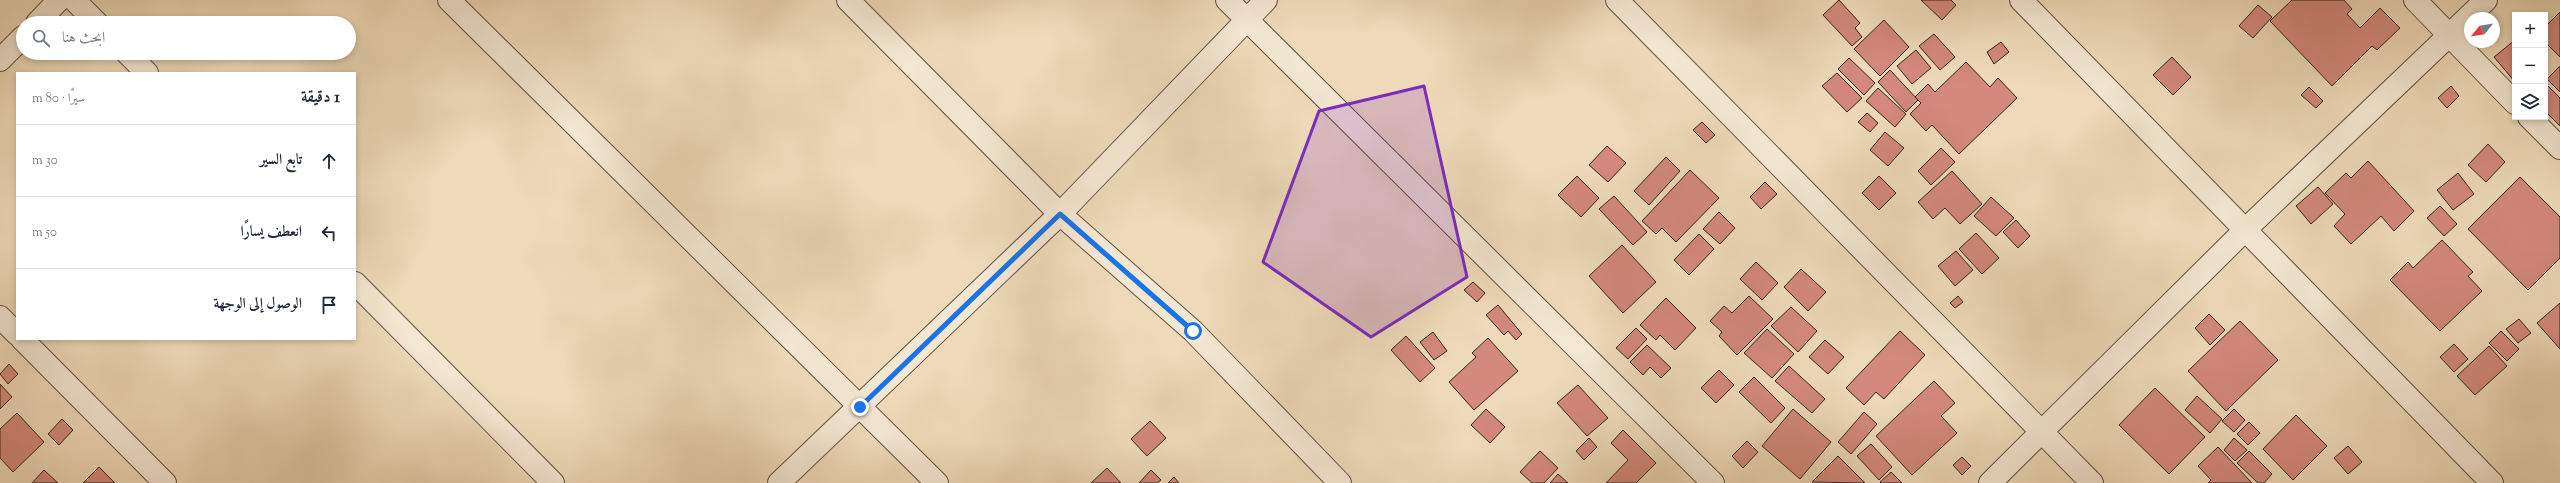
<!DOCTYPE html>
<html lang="ar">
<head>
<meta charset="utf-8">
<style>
  body { margin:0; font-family:"Sorts Mill Goudy",Amiri,serif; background:#f6f6f7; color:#1f2937; direction:rtl }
  .controls { position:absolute; right:12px; top:12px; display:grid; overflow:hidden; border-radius:0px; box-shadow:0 2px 6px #0003 }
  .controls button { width:36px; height:36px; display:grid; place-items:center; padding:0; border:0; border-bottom:1px solid #e0e1e3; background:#fff; color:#1f2937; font:20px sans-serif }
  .compass { position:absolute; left:2464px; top:12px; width:36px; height:36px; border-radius:50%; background:#fff; box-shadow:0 2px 6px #0003; rotate:240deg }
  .stop { position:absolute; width:12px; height:12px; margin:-9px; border:3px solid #1a73e8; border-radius:50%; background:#fff }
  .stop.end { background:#1a73e8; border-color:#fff; box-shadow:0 1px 4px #0008 }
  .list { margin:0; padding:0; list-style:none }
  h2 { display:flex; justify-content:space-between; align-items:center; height:52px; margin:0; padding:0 16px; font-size:17px }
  h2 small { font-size:13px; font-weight:400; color:#747a83 }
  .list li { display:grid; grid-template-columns:26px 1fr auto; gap:12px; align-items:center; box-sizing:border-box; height:72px; padding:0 16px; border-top:1px solid #e0e1e3 }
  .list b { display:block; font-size:15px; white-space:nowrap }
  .list em { font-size:13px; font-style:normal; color:#747a83 }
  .icon { flex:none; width:22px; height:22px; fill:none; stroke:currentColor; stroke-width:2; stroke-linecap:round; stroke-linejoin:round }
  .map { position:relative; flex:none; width:2560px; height:483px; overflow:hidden; direction:ltr }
  .search { position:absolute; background:#fff; box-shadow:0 2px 6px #0003; left:16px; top:16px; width:340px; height:44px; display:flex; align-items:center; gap:10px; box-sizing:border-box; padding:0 14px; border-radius:22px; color:#747a83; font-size:15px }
  .panel { position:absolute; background:#fff; box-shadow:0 2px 6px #0003; left:16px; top:72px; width:340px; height:268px; border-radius:0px; direction:rtl }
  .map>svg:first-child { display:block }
  .building { fill:#d3897c; stroke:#332318 }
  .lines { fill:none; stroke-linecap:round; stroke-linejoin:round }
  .minor-casing { stroke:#625140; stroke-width:24 }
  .minor { stroke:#f4e7d2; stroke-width:22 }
  .route { stroke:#1a73e8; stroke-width:5 }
  .marked { fill:#7b2cbf; fill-opacity:0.2; stroke:#7b2cbf; stroke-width:3; stroke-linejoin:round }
</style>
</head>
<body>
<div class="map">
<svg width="2560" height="483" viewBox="0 0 2560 483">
  <rect width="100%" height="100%" fill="#eedab9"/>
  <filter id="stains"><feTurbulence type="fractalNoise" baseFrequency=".005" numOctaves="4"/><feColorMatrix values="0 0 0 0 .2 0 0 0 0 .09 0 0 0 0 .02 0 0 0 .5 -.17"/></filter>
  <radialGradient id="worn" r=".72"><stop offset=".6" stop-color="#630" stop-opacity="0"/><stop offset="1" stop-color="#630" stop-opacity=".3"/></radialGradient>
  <path class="building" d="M1839 0 1860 23 1855 28 1862 37 1852 46 1823 15Z
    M1921 0H1951L1956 5 1942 20Z
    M2292 0H2344L2352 9 2347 14 2360 28 2380 8 2400 28 2377 50 2372 46 2332 86 2270 21Z
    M2258 5 2272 17 2253 38 2239 26Z
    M2560 12V57L2545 42V27Z
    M1884 20 1909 47 1880 76 1854 49Z
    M1934 34 1955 57 1940 70 1919 46Z
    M2515 40V82L2494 57Z
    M2001 42 2009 52 1994 64 1987 52Z
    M1916 50 1931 68 1912 84 1897 66Z
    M2172 57 2191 77 2173 95 2153 75Z
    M1849 58 1875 83 1864 95 1838 69Z
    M1966 62 1990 87 1998 78 2017 98 1959 154 1932 125 1926 131 1910 114 1921 103 1915 97 1928 84 1935 92Z
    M2560 66V92L2547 79Z
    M1890 70 1918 100 1906 112 1878 82Z
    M1837 73 1862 98 1847 112 1822 86Z
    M2545 83 2560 98V126L2545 111Z
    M2451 86 2459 96 2447 108 2438 98Z
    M2309 87 2323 101 2316 108 2301 95Z
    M1878 88 1906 114 1895 127 1866 101Z
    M1867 113 1878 123 1870 132 1858 122Z
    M1702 122 1715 135 1706 143 1693 130Z
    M1885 132 1904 148 1888 166 1870 150Z
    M2488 144 2505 162 2486 182 2468 165Z
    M1607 146 1626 163 1608 182 1589 165Z
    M1941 148 1955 162 1931 185 1918 171Z
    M1666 157 1680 171 1649 205 1634 191Z
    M2368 161 2414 211 2394 231 2381 216 2351 244 2334 226 2345 214 2325 193 2346 173 2351 178Z
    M1690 170 1719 198 1676 242 1662 228 1656 234 1642 221Z
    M1952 171 1982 204 1960 224 1945 208 1933 219 1918 202Z
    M2458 173 2474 194 2453 210 2437 190Z
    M1577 176 1599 198 1581 217 1558 195Z
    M1879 176 1896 193 1879 210 1862 193Z
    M2520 177 2560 217V258L2528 290 2468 229Z
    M1765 182 1777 194 1761 209 1750 197Z
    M2318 187 2333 204 2311 224 2296 206Z
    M1614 196 1647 232 1633 245 1599 209Z
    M1991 197 2014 218 1996 236 1974 216Z
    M2440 206 2457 224 2444 236 2427 218Z
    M1719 212 1735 228 1720 244 1703 229Z
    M2016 220 2030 236 2018 248 2003 232Z
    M1976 233 1999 258 1982 274 1959 249Z
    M1699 234 1714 249 1689 275 1674 260Z
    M2442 240 2473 272 2468 276 2482 291 2440 331 2390 280 2408 262 2413 268Z
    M1622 245 1656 282 1623 313 1589 276Z
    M1956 251 1973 270 1955 286 1938 266Z
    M1756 262 1778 283 1762 300 1740 279Z
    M1801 269 1826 292 1808 311 1784 287Z
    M1473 282 1485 293 1477 302 1464 290Z
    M1749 296 1773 319 1737 355 1719 336 1722 332 1710 321 1724 306 1732 313Z
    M1958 296 1963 302 1955 308 1950 303Z
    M1666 298 1696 328 1675 350 1660 335 1656 340 1640 325Z
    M2560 303V349L2537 323Z
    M1498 305 1522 334 1516 340 1508 331 1504 335 1486 315Z
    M1791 307 1817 331 1798 352 1771 326Z
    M2209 314 2225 330 2210 345 2195 328Z
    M2519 319 2531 333 2518 343 2506 329Z
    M2240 321 2278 360 2226 411 2188 371Z
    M1636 328 1647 339 1628 359 1616 348Z
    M1767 329 1794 354 1772 378 1744 353Z
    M1900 331 1925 355 1884 399 1876 392 1864 405 1846 388Z
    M2501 331 2519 349 2507 361 2489 343Z
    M1433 332 1447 351 1434 360 1420 342Z
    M1406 336 1435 368 1420 382 1391 350Z
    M1488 338 1518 371 1474 410 1449 382 1476 357 1472 353Z
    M1825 340 1844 357 1828 374 1809 357Z
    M2454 344 2468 359 2454 372 2440 357Z
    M1647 345 1671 368 1661 378 1650 367 1643 375 1630 362Z
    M2489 346 2507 366 2475 395 2457 376Z
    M9 364 18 374 8 384 0 374Z
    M1789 366 1825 399 1812 413 1775 381Z
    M1719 370 1734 385 1716 403 1701 388Z
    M1754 377 1785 408 1771 423 1739 392Z
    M1934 381 1955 403 1941 416 1957 433 1912 475 1876 436Z
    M0 384 12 397 0 409Z
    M1578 385 1608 418 1587 436 1557 403Z
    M2155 388 2205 437 2169 474 2119 425Z
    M2197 396 2222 419 2210 433 2185 410Z
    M1486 409 1505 427 1490 443 1471 425Z
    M1793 409 1831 442 1800 479 1762 446Z
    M2234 409 2245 420 2234 432 2222 421Z
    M1864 412 1877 424 1851 454 1838 442Z
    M17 413 44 442 13 472 0 458V429Z
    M2296 415 2327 446 2293 480 2263 449Z
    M62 419 73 430 59 445 48 434Z
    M1150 421 1166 438 1147 456 1131 439Z
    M2249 422 2260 433 2248 445 2237 434Z
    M1623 430 1656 463 1636 483H1606L1628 460 1611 443Z
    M1589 438 1597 447 1584 460 1576 451Z
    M2234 438 2247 450 2235 461 2224 450Z
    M1747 441 1758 452 1743 468 1732 456Z
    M1871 444 1892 467 1879 480 1857 456Z
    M2348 446 2362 462 2348 474 2334 458Z
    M2218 447 2252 483H2208L2211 480 2198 466Z
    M1540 451 1558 468 1544 483H1532L1520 472Z
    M2249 451 2272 474 2264 483H2258L2237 463Z
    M1838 456 1865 483 1812 482Z
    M1962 457 1971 466 1962 475 1953 465Z
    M99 467 115 483H83Z
    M1107 468 1121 483H1091Z
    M44 470 58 483H32Z
    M1151 470 1161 480 1157 483H1139Z
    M1891 472 1902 483H1881L1880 482Z
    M1558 474 1568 483H1550Z
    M1174 477 1179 483H1168Z"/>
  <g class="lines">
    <g class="minor-casing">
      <path id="minor" d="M74 0 97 23
        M449 0 937 483
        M848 0 1060 214 1193 331 1340 483
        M1227 0 1713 483
        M1617 0 2092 483
        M2021 0 2492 483
        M2415 0 2515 103
        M37 23 59 0
        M127 53 147 73
        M0 60 23 37
        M2529 117 2560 148
        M355 283 553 483
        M0 317 17 334
        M22 339 165 483
        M779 483 1060 214 1266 0
        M1990 483 2246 229 2486 0"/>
    </g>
    <use href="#minor" class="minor"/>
  </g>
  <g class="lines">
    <path class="route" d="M860 407 1060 214 1193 331"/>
  </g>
  <path class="marked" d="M1424 86 1467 277 1371 337 1263 262 1319 111Z"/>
  <rect width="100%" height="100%" filter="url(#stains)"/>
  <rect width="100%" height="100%" fill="url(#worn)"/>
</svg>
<div class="controls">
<button>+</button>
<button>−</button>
<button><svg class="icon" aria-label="layers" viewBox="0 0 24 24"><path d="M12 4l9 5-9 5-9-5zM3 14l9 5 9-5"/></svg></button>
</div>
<svg class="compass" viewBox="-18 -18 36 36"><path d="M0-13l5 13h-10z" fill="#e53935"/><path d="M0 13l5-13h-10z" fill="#747a83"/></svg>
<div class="stop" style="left:1193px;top:331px"></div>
<div class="stop end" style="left:860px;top:407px"></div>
<div class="search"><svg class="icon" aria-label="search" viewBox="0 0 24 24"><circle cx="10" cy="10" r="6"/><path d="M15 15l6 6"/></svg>ابحث هنا</div>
<section class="panel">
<h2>1 دقيقة<small>سيرًا · 80 m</small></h2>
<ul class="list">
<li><svg class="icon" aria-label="ahead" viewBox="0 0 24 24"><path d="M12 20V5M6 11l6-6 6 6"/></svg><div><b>تابع السير</b></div><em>30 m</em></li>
<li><svg class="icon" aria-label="left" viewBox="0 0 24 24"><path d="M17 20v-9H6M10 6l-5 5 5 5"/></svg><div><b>انعطف يسارًا</b></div><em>50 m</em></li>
<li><svg class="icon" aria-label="arrive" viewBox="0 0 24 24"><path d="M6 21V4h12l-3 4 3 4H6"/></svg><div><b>الوصول إلى الوجهة</b></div></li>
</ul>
</section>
</div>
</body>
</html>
